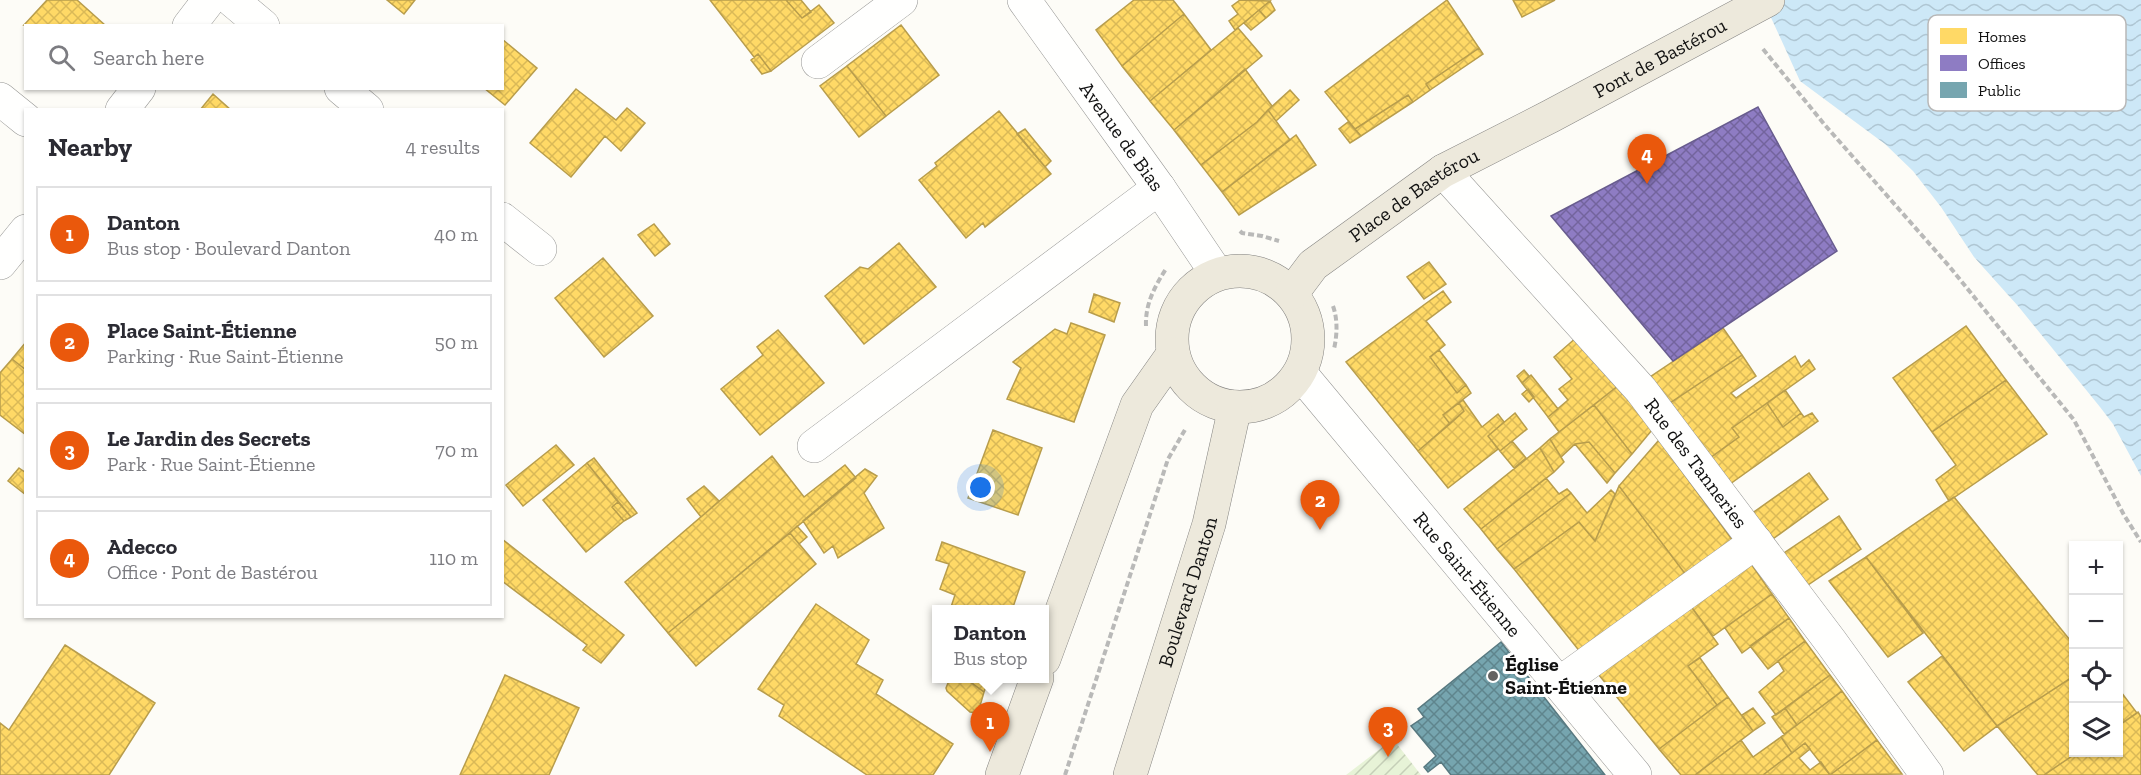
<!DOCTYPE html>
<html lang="en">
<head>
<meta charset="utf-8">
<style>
  body { margin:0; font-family:"Zilla Slab",serif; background:#f7f7f7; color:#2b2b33 }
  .controls { position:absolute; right:18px; bottom:18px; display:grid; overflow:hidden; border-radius:0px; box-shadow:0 2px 4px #0004 }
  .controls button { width:54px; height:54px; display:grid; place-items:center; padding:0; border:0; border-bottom:2px solid #e1e1e2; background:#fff; color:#2b2b33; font:30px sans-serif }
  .you { position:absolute; left:981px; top:488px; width:21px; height:21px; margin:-15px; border:4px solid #fff; border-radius:50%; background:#1a73e8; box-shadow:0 0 0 9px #1a73e833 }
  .badge { display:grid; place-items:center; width:39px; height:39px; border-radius:50%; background:#ea580c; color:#fff; font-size:20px; font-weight:700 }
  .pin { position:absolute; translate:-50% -50px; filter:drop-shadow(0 2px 3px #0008) }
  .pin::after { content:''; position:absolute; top:32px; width:21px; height:18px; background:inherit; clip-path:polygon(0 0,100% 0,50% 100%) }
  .popup { position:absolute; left:932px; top:605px; width:117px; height:78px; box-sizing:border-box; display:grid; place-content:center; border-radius:0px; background:#fff; filter:drop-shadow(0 2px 4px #0005); font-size:20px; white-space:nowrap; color:#7c7c81 }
  .popup b { font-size:22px; color:#2b2b33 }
  .popup::after { content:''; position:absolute; left:50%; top:100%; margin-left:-12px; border:12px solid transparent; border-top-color:#fff }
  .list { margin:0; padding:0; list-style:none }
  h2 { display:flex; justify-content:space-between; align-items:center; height:78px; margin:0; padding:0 24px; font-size:26px }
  h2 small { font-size:20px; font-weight:400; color:#7c7c81 }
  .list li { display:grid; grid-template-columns:39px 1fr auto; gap:18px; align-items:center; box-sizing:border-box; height:96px; margin:0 12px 12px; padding:0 12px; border:2px solid #e1e1e2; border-radius:0px }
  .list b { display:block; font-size:22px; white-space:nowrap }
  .list p { margin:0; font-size:20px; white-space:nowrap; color:#7c7c81 }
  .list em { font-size:20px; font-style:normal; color:#7c7c81 }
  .icon { flex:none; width:33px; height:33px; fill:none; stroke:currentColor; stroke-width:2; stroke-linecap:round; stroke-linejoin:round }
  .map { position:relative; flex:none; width:2141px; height:775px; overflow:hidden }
  .search { position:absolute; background:#fff; box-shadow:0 2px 4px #0004; left:24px; top:24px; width:480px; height:66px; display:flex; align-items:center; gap:15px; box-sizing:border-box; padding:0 21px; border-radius:0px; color:#7c7c81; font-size:22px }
  .panel { position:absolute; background:#fff; box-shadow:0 2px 4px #0004; left:24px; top:108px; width:480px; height:510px; border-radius:0px }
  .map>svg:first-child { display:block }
  .garden { fill:url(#garden-furrows) }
  .water { fill:url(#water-waves) }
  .homes { fill:url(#homes-cross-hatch); stroke:#b89d4c; stroke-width:1.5 }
  .offices { fill:url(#offices-cross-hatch); stroke:#685c8e; stroke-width:1.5 }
  .public { fill:url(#public-cross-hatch); stroke:#587980; stroke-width:1.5 }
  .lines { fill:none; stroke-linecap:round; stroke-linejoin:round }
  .minor-casing { stroke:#979795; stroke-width:34 }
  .major-casing { stroke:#858482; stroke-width:34 }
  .path { stroke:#b9b9b8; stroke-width:4; stroke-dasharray:6 3; stroke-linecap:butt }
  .minor { stroke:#fffffe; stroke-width:33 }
  .major { stroke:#ede9dc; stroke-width:33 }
  .poi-dot { fill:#646362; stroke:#fff; stroke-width:2 }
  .labels { text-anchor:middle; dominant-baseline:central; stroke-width:6; stroke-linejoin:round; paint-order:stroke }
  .street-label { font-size:20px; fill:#111; stroke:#fff }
  .poi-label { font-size:20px; font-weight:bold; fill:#111; stroke:#fff; text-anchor:start }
  .key { fill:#fff; stroke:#b8b8b8; stroke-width:1.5 }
  .key-label { font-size:16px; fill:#111 }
</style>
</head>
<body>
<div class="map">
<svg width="2141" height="775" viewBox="0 0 2141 775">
  <defs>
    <pattern id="garden-furrows" width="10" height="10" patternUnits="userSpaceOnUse" patternTransform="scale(1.5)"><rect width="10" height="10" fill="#e7f3d7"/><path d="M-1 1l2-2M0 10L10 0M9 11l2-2" fill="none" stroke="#c5cfb8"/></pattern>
    <pattern id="water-waves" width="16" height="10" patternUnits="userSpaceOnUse" patternTransform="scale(1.5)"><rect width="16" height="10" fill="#cde8f7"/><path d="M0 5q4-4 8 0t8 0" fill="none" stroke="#afc6d3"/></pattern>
    <pattern id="homes-cross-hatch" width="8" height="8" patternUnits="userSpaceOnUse" patternTransform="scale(1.5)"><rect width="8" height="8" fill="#ffd966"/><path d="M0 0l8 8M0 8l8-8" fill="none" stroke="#dab957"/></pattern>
    <pattern id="offices-cross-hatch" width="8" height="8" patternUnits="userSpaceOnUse" patternTransform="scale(1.5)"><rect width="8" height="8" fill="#8e7cc3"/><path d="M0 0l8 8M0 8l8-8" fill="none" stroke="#73649d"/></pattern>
    <pattern id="public-cross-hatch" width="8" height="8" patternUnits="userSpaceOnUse" patternTransform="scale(1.5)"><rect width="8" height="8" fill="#76a5af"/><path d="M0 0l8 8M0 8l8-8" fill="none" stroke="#5f858d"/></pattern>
  </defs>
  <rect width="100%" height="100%" fill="#fdfcf7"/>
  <path class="garden" d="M1393 739 1421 775H1346Z"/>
  <path class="water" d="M1763 0H2141V476L2113 424 2100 407 2018 306 1974 257 1941 207 1913 171 1885 144 1800 81Z"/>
  <path class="homes" d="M47 0H77L106 26 24 25Z
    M387 0H415L404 14Z
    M710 0H786L802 18 819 5 834 23 771 71 758 54 754 57Z
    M786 0H801L811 12 802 18Z
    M1134 0H1173L1184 14 1122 66 1096 30Z
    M1240 0 1270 1 1235 30 1229 21 1238 14 1232 6Z
    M1447 0 1479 48 1426 84 1430 90 1413 102 1408 95 1355 129 1325 92Z
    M1513 0H1555L1522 17Z
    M1270 1 1275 10 1266 18 1259 10Z
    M1259 10 1266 18 1251 30 1244 23Z
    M1184 14 1211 50 1150 101 1122 66Z
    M901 25 939 75 886 116 847 66Z
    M1238 28 1262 56 1174 130 1150 101Z
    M502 39 537 68 505 105 484 88H502Z
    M1479 48 1483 54 1430 90 1426 84Z
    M758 54 771 71 762 74 751 60Z
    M847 66 886 116 859 137 820 86Z
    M1245 69 1272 106 1257 122 1201 165 1174 130Z
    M576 89 616 120 627 108 645 123 621 151 605 136 571 177 530 143Z
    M1290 90 1299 100 1276 121 1268 110Z
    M213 94 231 110H200Z
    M1408 95 1413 102 1361 136 1355 129Z
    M1268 110 1290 140 1222 192 1201 165 1257 122Z
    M999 111 1051 174 985 227 983 223 966 238 919 180 937 166 935 163Z
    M1348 122 1361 136 1350 143 1339 129Z
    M1025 129 1051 161 1045 167 1017 134Z
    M1296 135 1316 165 1239 215 1222 192Z
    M654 224 670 244 655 256 638 235Z
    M899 243 936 287 864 344 825 296 860 267 868 269Z
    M603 258 653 316 604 357 555 298Z
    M1429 262 1446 284 1424 299 1407 277Z
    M1443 291 1451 302 1426 321 1445 345 1430 357 1457 393 1466 385 1471 393 1443 415 1450 424 1418 451 1346 362Z
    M1094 294 1120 303 1114 322 1089 312Z
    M1071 323 1105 335 1074 422 1007 399 1021 368 1013 362 1055 329 1067 334Z
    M1966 326 2006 380 1932 432 1893 378Z
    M1723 328 1742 355 1670 403 1650 377Z
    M778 330 824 383 760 435 721 389 763 355 757 347Z
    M1577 337 1619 385 1559 432 1548 417 1568 400 1559 389 1572 379 1554 357Z
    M26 342V370L12 359Z
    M1439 350 1466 385 1457 393 1430 357Z
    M1742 355 1756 376 1731 393 1736 398 1795 356 1801 367 1809 360 1815 369 1732 428 1739 437 1710 458 1670 403Z
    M12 359 26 370V435L0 415V373Z
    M1524 370 1529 376 1522 383 1517 376Z
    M1531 375 1558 409 1548 417 1522 383Z
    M2006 380 2047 434 1949 501 1936 480 1956 465 1932 432Z
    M1619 385 1652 430 1632 454 1594 405Z
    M1528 389 1534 397 1529 402 1522 394Z
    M1785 390 1801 413 1783 427 1767 403Z
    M1463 400 1482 427 1498 414 1504 422 1488 436 1498 449 1448 488 1418 451 1464 411 1459 403Z
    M1459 403 1464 411 1450 424 1443 415Z
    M1767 403 1783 427 1801 413 1804 417 1812 413 1818 421 1730 484 1710 458 1739 437 1732 428Z
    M1594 405 1632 454 1615 473 1589 442 1575 444 1561 457 1550 439Z
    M1515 413 1527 429 1500 451 1488 436Z
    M993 430 1042 448 1018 515 968 498Z
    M1550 439 1564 462 1554 472 1540 448Z
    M1659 440 1733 541 1686 575 1619 486Z
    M1512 441 1526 458 1514 468 1500 451Z
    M1589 442 1615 473 1607 483 1575 444Z
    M556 445 574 465 523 506 506 485Z
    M1540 448 1554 472 1481 529 1464 509Z
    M772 456 804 497 845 465 856 478 668 633 625 582Z
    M594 458 637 513 631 517 587 463Z
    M587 463 618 502 612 507 624 521 586 552 543 500Z
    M19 468 26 473V495L8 481Z
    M865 469 877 476 864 493 884 528 838 558 833 546 824 553 803 521Z
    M1809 473 1828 499 1770 541 1751 514Z
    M1546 478 1559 494 1567 489 1571 493 1497 549 1481 529Z
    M704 486 719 501 701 517 687 499Z
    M1619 486 1686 575 1581 653 1514 569 1579 522 1595 541Z
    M1611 490 1615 494 1595 541 1579 522 1514 569 1497 549 1571 493 1587 513Z
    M1954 497 2074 645V676L1997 726 1866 557Z
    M618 502 631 517 624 521 612 507Z
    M1839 516 1861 549 1805 587 1781 555Z
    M797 526 807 537 799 544 790 533Z
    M790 533 816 564 696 666 668 633Z
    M502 539 624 635 601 663 583 650 587 645 502 581Z
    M942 542 1025 572 1012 610H950L955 595 940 589 949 564 936 560Z
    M1866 557 1923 633 1888 657 1829 581Z
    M1749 561 1772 594 1713 636 1690 605Z
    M1772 594 1789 618 1742 653 1725 628Z
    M816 604 869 640 856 664 883 680 876 694 953 744 933 775H867L779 716 784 705 758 689Z
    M1690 605 1718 644 1688 666 1717 705 1659 749 1598 674Z
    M1789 618 1805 641 1768 669 1750 646Z
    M1805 641 1830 675 1776 715 1759 692 1784 671 1778 661Z
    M65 645 155 703 109 775H0V723L9 730Z
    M1942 656 1997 726 1964 751 1908 682Z
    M1700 658 1728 697 1717 705 1688 666Z
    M505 675 579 708 549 775H460Z
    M1830 675 1842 691 1797 725 1785 708Z
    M2074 676V752H2078L2044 775H2038L1997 726Z
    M950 678H965L984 692 978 713 970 712 947 691 946 688Z
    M965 678H989L984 692Z
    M2118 688 2137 713 2118 726Z
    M1842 691 1877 740 1830 775 1805 743 1792 753 1781 737Z
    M1728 697 1753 731 1695 775H1681L1659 749Z
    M1753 708 1765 723 1753 731 1742 715Z
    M1785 708 1797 725 1784 734 1772 717Z
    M2138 712 2141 717V775H2044L2078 752H2118V726Z
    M1781 737 1792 753 1763 775H1695L1741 740 1753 757Z
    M1877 740 1902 774 1830 775Z
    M1805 743 1810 749 1799 758 1810 770 1821 762 1830 775H1763Z"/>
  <path class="offices" d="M1758 107 1837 251 1673 361 1551 216Z"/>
  <path class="public" d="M1501 642 1605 775H1451L1441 762 1428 772 1424 767 1436 756 1411 726 1424 717 1418 709Z"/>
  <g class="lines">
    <g class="minor-casing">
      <g id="minor">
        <path d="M232 0 263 26"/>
        <path id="s1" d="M1024 0 1159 188 1217 274"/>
        <path d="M189 26 209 0"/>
        <path d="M818 62 901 0"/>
        <path d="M341 88 367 110"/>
        <path d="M0 99 26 120"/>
        <path d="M122 110 139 88"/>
        <path id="s2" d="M1443 171 1641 390 1831 642 1927 775"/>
        <path d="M502 219 540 249"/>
        <path d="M0 263 26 231"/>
        <path id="s3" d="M1300 373 1635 775"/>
        <path d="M814 446 1159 188"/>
        <path d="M1560 683 1756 542"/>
      </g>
    </g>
    <g class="major-casing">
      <g id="major">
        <circle cx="1240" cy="339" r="68"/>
        <path id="s4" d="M1292 293 1313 265 1443 171 1551 116 1768 0"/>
        <path d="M1044 659 1137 405 1173 354"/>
        <path d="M1002 775 1037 678"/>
        <path id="s5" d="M1130 775 1209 524 1235 407"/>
      </g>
    </g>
    <path class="path" d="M1763 49 1824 124 1949 266 2074 420 2124 515 2141 542
      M1240 231 1242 233 1262 236 1279 241
      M1333 306C1338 320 1337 336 1334 349
      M1146 326C1145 304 1155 286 1166 269
      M1065 775 1168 459 1186 428"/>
    <use href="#minor" class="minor"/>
    <use href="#major" class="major"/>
  </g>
  <circle class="poi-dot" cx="1493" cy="676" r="6"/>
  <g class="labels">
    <g class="street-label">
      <text stroke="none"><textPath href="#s4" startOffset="440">Pont de Bastérou</textPath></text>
      <text stroke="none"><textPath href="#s1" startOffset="168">Avenue de Bias</textPath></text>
      <text stroke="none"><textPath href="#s4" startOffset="158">Place de Bastérou</textPath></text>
      <text stroke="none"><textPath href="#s2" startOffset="387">Rue des Tanneries</textPath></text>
      <text stroke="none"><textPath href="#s3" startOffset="262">Rue Saint-Étienne</textPath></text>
      <text stroke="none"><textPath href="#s5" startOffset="192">Boulevard Danton</textPath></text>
    </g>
    <g class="poi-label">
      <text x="1505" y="664">Église<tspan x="1505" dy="23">Saint-Étienne</tspan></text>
    </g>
  </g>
  <rect x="1928" y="15" width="198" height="96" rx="9" class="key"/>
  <rect x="1940" y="28" width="27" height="16" fill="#ffd966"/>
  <rect x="1940" y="55" width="27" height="16" fill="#8e7cc3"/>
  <rect x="1940" y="82" width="27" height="16" fill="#76a5af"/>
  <g class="key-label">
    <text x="1978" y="42">Homes</text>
    <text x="1978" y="69">Offices</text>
    <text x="1978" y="96">Public</text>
  </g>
</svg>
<div class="controls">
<button>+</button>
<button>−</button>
<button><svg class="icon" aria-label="locate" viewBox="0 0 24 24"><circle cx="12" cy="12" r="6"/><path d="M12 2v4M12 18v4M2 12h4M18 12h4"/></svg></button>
<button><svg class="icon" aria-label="layers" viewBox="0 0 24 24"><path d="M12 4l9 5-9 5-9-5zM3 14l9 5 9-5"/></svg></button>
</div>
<div class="you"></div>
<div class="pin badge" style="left:990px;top:752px">1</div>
<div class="popup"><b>Danton</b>Bus stop</div>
<div class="pin badge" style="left:1320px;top:530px">2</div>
<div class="pin badge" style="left:1388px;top:757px">3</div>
<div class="pin badge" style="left:1647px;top:184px">4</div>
<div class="search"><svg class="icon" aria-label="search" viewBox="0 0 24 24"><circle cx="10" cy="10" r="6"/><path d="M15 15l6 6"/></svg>Search here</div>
<section class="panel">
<h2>Nearby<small>4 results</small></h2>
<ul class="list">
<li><span class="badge">1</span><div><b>Danton</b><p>Bus stop · Boulevard Danton</p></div><em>40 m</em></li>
<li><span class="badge">2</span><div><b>Place Saint-Étienne</b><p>Parking · Rue Saint-Étienne</p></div><em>50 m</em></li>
<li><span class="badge">3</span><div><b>Le Jardin des Secrets</b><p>Park · Rue Saint-Étienne</p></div><em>70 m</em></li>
<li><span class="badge">4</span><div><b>Adecco</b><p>Office · Pont de Bastérou</p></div><em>110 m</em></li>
</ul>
</section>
</div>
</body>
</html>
